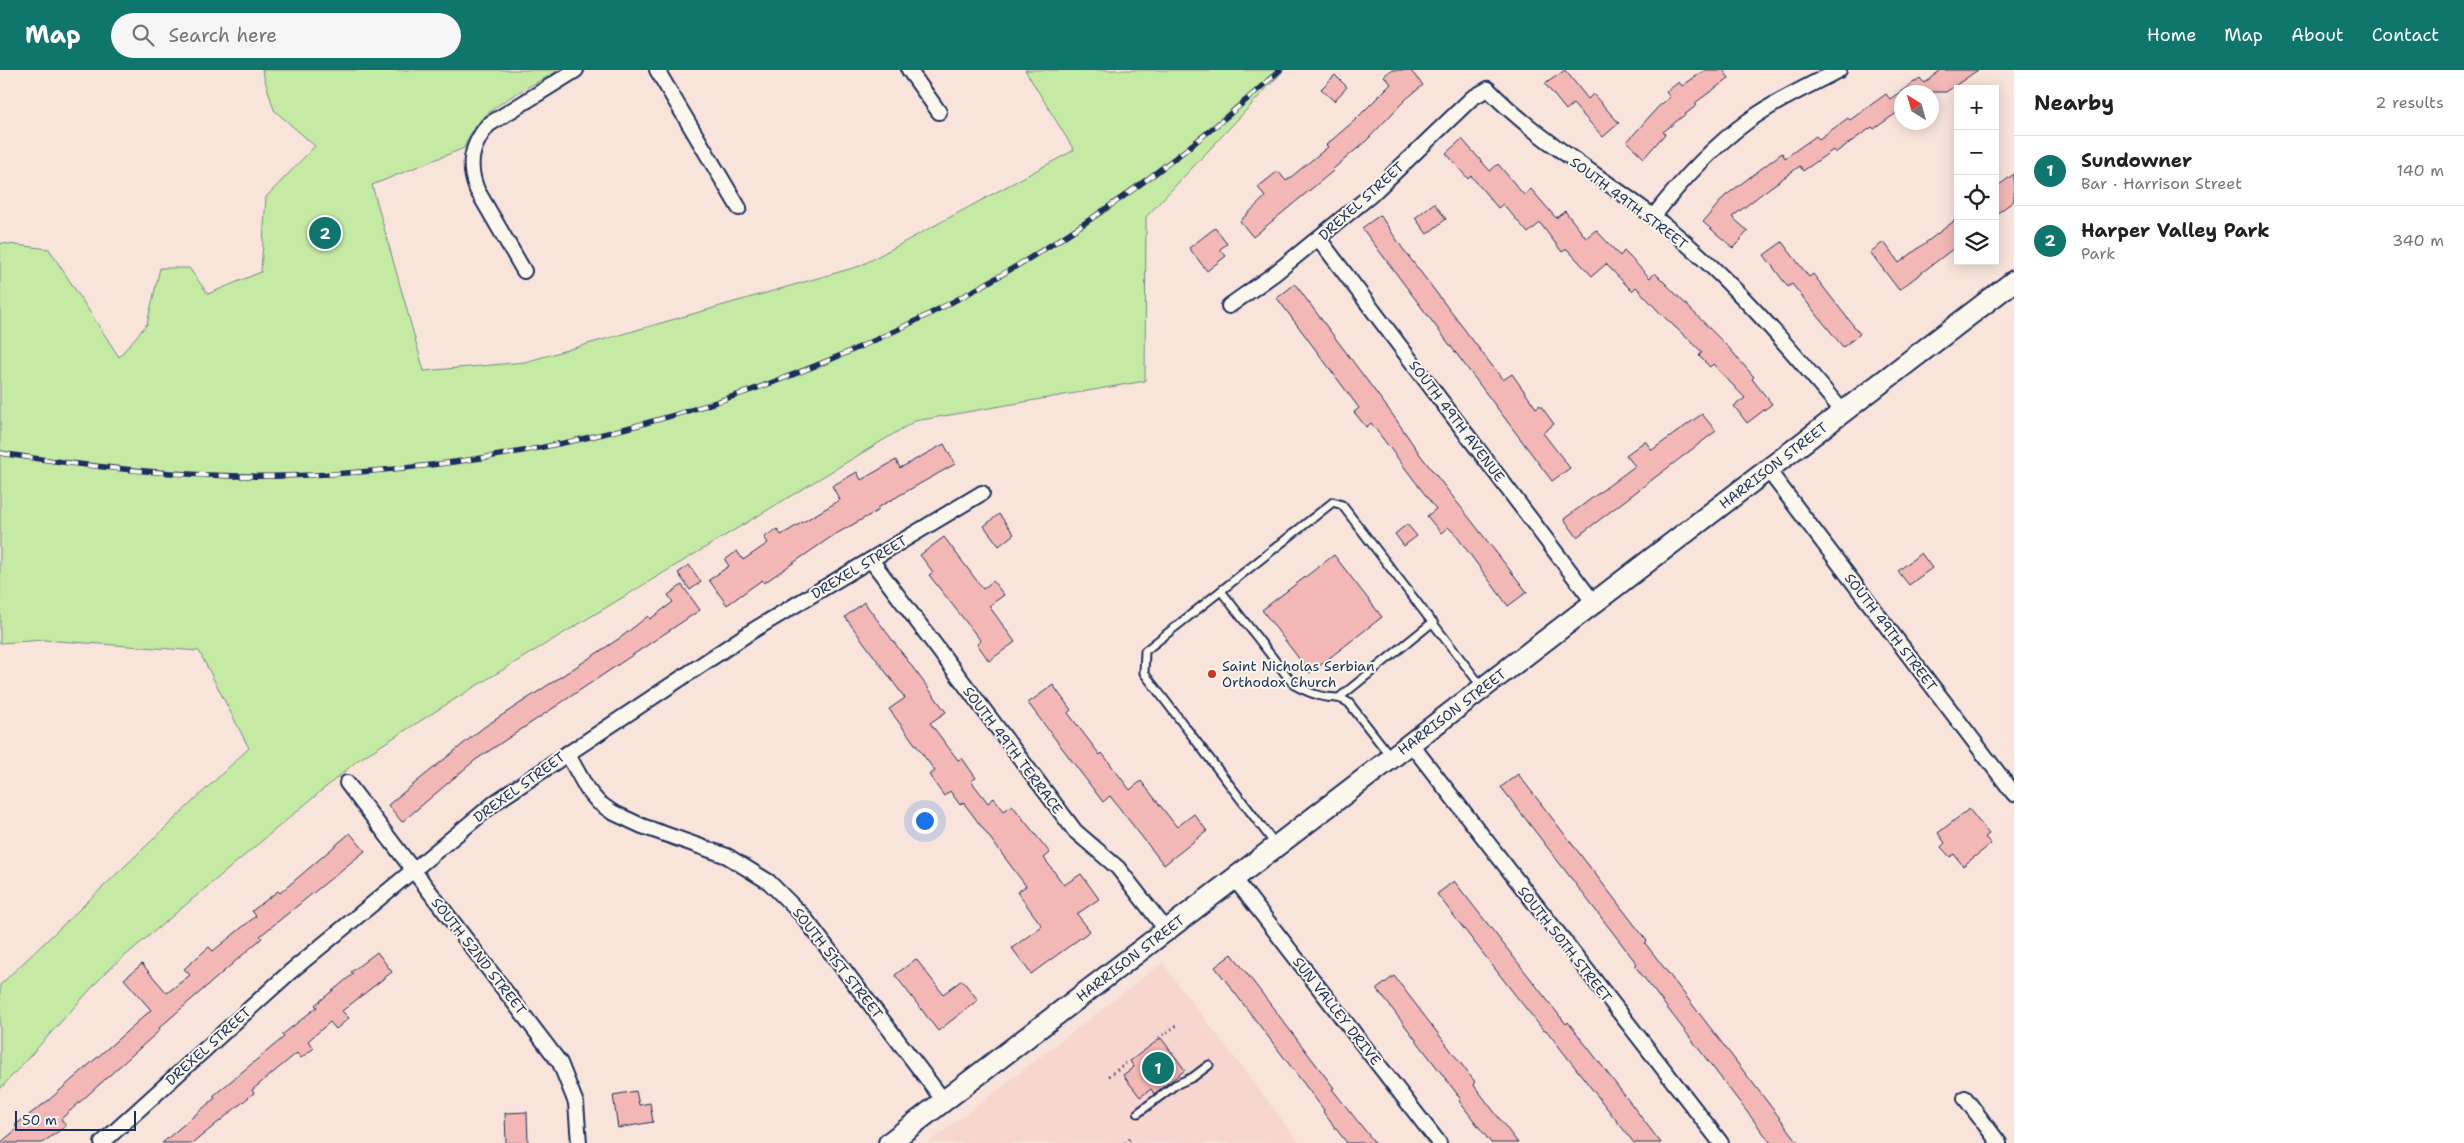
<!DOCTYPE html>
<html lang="en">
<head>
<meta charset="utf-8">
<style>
  body { margin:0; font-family:"Shantell Sans",sans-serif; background:#f6f6f6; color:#202124 }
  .controls { position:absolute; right:15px; top:15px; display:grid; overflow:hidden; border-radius:0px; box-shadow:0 2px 12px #0003 }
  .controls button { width:45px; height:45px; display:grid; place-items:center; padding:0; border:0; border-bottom:1px solid #e0e0e0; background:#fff; color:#202124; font:25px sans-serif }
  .compass { position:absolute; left:1894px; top:15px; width:45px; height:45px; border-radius:50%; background:#fff; box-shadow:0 2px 12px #0003; rotate:323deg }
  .scale { position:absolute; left:15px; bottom:12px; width:121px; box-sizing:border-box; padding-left:5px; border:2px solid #1b2f5e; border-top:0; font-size:14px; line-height:18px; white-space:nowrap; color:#1b2f5e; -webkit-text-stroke:4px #fbf7ec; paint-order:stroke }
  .you { position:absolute; left:924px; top:750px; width:18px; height:18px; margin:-12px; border:4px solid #fff; border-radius:50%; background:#1a73e8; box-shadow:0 0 0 8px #1a73e833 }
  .badge { display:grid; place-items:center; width:32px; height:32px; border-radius:50%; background:#0f766e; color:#fff; font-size:16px; font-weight:700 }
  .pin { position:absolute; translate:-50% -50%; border:2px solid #fff; box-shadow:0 1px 5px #0006 }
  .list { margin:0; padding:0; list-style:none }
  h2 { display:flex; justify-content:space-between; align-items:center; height:65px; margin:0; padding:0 20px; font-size:21px }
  h2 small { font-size:16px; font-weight:400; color:#757577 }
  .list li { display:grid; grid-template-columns:32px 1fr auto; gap:15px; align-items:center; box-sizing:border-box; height:70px; padding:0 20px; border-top:1px solid #e0e0e0 }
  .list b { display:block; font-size:19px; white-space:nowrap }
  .list p { margin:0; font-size:16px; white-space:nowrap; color:#757577 }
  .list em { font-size:16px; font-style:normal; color:#757577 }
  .icon { flex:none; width:28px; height:28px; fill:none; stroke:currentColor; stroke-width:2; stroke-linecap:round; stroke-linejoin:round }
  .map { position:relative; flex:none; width:2014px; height:1073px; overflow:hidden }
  header { display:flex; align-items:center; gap:30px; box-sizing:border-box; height:70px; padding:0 25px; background:#0f766e; color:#fff }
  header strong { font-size:24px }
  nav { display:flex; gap:28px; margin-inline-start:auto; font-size:18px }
  .search { width:350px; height:45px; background:#f6f6f6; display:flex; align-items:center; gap:12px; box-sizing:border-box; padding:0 18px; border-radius:28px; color:#757577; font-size:19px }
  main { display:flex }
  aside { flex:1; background:#fff }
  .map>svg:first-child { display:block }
  .built { fill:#f7d6d0 }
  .green { fill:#c5eaa4; stroke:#708c81 }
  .building { fill:#f3b7b5; stroke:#1b2f5e }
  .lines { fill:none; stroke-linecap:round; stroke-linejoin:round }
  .service-casing { stroke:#1b2f5e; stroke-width:11 }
  .minor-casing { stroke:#1b2f5e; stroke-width:18 }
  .secondary-casing { stroke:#1b2f5e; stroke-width:24 }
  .path { stroke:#1b2f5e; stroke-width:3; stroke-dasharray:1 4; stroke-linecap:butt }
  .service { stroke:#fbf7ec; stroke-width:7 }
  .minor { stroke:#fbf7ec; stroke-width:14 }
  .secondary { stroke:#fbf7ec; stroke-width:20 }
  .rail-casing { stroke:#1b2f5e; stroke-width:5.5 }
  .rail { stroke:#fbf7ec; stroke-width:4; stroke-dasharray:11; stroke-linecap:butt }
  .poi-dot { fill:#c8321e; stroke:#fbf7ec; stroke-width:2 }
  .labels { text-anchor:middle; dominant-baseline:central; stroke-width:4; stroke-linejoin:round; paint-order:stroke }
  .street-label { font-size:14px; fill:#1b2f5e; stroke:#fbf7ec }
  .poi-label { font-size:14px; fill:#1b2f5e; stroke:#fbf7ec; text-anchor:start }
</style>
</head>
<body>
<header>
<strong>Map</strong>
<div class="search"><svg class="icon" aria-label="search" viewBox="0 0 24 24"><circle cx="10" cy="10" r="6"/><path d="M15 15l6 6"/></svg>Search here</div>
<nav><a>Home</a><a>Map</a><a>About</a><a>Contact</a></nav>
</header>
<main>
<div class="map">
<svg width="2014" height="1073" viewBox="0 0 2014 1073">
  <rect width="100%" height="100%" fill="#f9e4dc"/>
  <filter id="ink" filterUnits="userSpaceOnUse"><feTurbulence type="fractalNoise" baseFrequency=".02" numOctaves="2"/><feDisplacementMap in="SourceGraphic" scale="10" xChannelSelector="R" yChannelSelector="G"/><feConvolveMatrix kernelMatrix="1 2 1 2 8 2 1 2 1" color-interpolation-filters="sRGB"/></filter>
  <g filter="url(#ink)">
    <path class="built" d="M1162 893 1300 1073H928Z"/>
    <path class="green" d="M262 0H559C524 21 478 37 464 78L372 115 424 301 525 292 860 196 1074 80 1025 0H1284L1146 147 1145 311 915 351 471 619 358 690 107 901 0 1019V915L249 678 199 581 44 570 0 573V173L49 179 119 287 147 254 160 198H189L208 224 261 202 266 127 315 76 274 40Z"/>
    <path class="building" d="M1391 0H1410L1423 15 1405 30 1366 71 1332 100 1333 101 1253 167 1240 151 1265 127 1258 117 1278 101 1286 111 1328 77 1326 75 1354 51 1391 14 1384 6Z
      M1565 0 1588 29 1593 24 1619 53 1603 67 1573 34 1566 40 1545 14Z
      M1705 0H1723L1729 8 1695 33 1697 35 1663 62 1665 64 1644 88 1627 72 1657 38 1670 27 1666 22 1679 12 1682 16Z
      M1941 0H1978L1946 22H1902V39L1874 59 1872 57 1835 83 1833 80 1803 101 1800 96 1764 122 1732 147 1748 161 1733 178 1703 152 1725 126 1782 83 1785 88 1816 66 1819 69 1848 48 1850 50 1886 24 1890 29 1920 8 1924 13Z
      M1335 5 1347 17 1334 31 1321 19Z
      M1462 69 1490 101 1498 94 1524 125 1531 119 1556 148 1565 141 1586 168 1596 160 1620 186 1624 181 1650 208 1655 203 1729 278 1754 307 1752 309 1772 334 1747 353 1734 336 1745 328 1713 294 1710 297 1699 286 1702 282 1660 243 1636 217 1632 221 1606 194 1592 206 1567 179 1562 182 1540 153 1528 163 1503 134 1498 138 1471 106 1468 109 1446 83Z
      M2014 104V131L1995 145V118Z
      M1434 133 1446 149 1427 164 1415 148Z
      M1380 145 1403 179 1503 310 1512 304 1536 338 1540 335 1554 354 1543 363 1570 398 1552 411 1362 158Z
      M1958 148V175L1899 220 1870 182 1884 172 1899 193Z
      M1215 158 1227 174 1220 179 1226 186 1207 201 1189 178Z
      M1782 172 1809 207 1813 204 1860 264 1843 277 1792 214 1788 217 1764 185Z
      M1295 214 1395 348 1421 386 1527 522 1508 536 1455 464 1448 457 1441 463 1427 446 1436 439 1371 353 1366 357 1354 342 1359 338 1277 228Z
      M1702 344 1716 361 1577 467 1564 449 1635 396 1626 385 1645 371 1652 380Z
      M944 374 955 394 877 438 879 440 834 465 764 513 762 510 727 535 709 510 729 496 725 490 737 481 743 490 768 473 764 467 777 459 781 465 840 430 832 416 857 402 861 410 896 390 900 398Z
      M999 444 1014 464 999 476 984 456Z
      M1407 454 1417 466 1404 476 1395 464Z
      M944 467 983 519 993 511 1004 525 989 536 1015 572 989 591 977 574 981 571 929 505 933 502 920 485Z
      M1921 483 1932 498 1909 515 1898 501Z
      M1334 485 1382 547 1310 603 1262 540Z
      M689 495 701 512 690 520 678 503Z
      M682 515 700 540 474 691 402 752 388 735 484 657 620 568 648 546 650 549 673 532 668 525Z
      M864 532 946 642 930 653 958 690 962 688 976 708 971 711 988 733 994 728 1004 741 1012 735 1050 783 1044 788 1064 815 1081 804 1099 829 1077 844 1090 861 1031 904 1012 878 1042 856 1017 822 1026 816 963 732 960 735 950 721 944 726 929 705 935 701 889 639 905 628 845 547Z
      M1053 615 1071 640 1068 643 1100 685 1102 683 1130 720 1141 711 1177 757 1194 744 1207 761 1164 795 1110 726 1103 732 1028 633Z
      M1518 704 1647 871 1645 873 1799 1073H1771L1635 896 1637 894 1501 717Z
      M1969 739 1989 764 1985 767 1991 774 1963 796 1954 784 1950 787 1941 777 1945 773 1938 763Z
      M350 763 365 781 260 866 262 868 159 958 160 960 61 1049 66 1056 42 1073H0L17 1059 15 1055 49 1030 151 940 124 909 142 894 167 923 190 905 184 899 209 877 213 881 256 846 252 841 278 821 280 823Z
      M1454 811 1566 954 1568 952 1596 988 1661 1073H1634L1546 960 1544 961 1516 926 1437 824Z
      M377 882 392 902 342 941 349 948 336 959 330 952 308 971 314 978 301 988 297 983 252 1020 254 1023 193 1073H162L215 1028 213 1026 284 967 282 965 317 937 315 935 353 904 351 902Z
      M1232 884 1334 1018 1332 1019 1375 1073H1347L1323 1042 1324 1040 1215 897Z
      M916 889 943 924 962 910 978 930 938 961 895 905Z
      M1394 906 1475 1012 1473 1014 1518 1073H1491L1459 1031 1461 1029 1377 919Z
      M1161 968 1185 1000 1154 1024 1151 1019 1140 1027 1123 1005 1134 997 1130 991Z
      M636 1021 639 1035 650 1033 653 1052 618 1058 613 1025Z
      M527 1042 528 1073H506L505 1043Z"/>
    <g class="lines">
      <g class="service-casing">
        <path id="service" d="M1221 521 1294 615C1305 621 1314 625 1326 627 1336 628 1340 627 1349 633L1391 687
          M1340 627 1433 552
          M1275 774 1144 603 1145 581 1333 432 1342 435 1482 617
          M1138 1043 1175 1015 1193 1007 1209 995"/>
      </g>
      <g class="minor-casing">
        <path id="minor" d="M657 0 739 138
          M909 0 939 42
          M1653 147C1681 111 1711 78 1748 51 1776 31 1808 16 1839 0
          M1319 169 1594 533
          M524 201 477 120C467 95 471 76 488 55L576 0
          M1229 236 1274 204 1371 125 1472 28 1488 19C1541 74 1609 110 1668 158 1734 212 1789 277 1843 342
          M1768 400 2014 724
          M871 490 1075 761 1118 798 1167 861
          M1411 674 1721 1073
          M567 683 587 719 598 732 612 742 642 756 727 786 769 812 803 846 944 1031
          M347 713 560 993 576 1033 579 1073
          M1234 808 1439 1073
          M1965 1028 1999 1073
          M102 1073 290 902 497 731 752 561 982 423"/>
      </g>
      <g class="secondary-casing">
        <g id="secondary">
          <path id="s1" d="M889 1073 2014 211"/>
        </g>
      </g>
      <path class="path" d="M1159 968 1177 955
        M1109 1006 1126 993
        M1125 1073 1130 1069"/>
      <use href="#service" class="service"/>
      <use href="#minor" class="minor"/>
      <use href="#secondary" class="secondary"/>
      <g class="rail-casing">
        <path id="rail" d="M0 383C94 398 189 408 284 406 662 395 1002 254 1280 0"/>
      </g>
      <use href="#rail" class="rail"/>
    </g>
  </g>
  <circle class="poi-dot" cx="1212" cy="604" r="5"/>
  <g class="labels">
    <g class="street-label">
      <text transform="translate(1361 131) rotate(-42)">DREXEL STREET</text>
      <text transform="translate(1629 133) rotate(37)">SOUTH 49TH STREET</text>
      <text transform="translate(1457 351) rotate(53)">SOUTH 49TH AVENUE</text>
      <text stroke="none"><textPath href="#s1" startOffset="1114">HARRISON STREET</textPath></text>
      <text transform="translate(859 497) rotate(-31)">DREXEL STREET</text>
      <text transform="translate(1891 562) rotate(53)">SOUTH 49TH STREET</text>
      <text stroke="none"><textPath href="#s1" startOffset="709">HARRISON STREET</textPath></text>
      <text transform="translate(1013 680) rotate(53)">SOUTH 49TH TERRACE</text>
      <text transform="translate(519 717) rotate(-36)">DREXEL STREET</text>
      <text transform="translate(1565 874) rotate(52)">SOUTH 50TH STREET</text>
      <text transform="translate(479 886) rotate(52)">SOUTH 52ND STREET</text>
      <text stroke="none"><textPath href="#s1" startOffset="304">HARRISON STREET</textPath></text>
      <text transform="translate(838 893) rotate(52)">SOUTH 51ST STREET</text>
      <text transform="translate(1337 941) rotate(52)">SUN VALLEY DRIVE</text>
      <text transform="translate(208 976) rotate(-42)">DREXEL STREET</text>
    </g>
    <g class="poi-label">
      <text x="1222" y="596">Saint Nicholas Serbian<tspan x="1222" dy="16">Orthodox Church</tspan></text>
    </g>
  </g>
</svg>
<div class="controls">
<button>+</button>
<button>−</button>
<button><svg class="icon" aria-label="locate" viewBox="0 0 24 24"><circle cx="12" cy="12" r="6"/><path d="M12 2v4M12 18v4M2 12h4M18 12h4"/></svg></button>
<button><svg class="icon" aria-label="layers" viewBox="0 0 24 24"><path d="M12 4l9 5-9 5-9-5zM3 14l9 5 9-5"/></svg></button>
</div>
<svg class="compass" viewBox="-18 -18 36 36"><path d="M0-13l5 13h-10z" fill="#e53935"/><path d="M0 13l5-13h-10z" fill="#757577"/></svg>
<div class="scale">50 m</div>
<div class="you"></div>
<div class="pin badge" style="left:1158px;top:998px">1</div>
<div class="pin badge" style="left:325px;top:163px">2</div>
</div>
<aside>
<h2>Nearby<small>2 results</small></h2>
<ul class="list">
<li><span class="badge">1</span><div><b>Sundowner</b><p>Bar · Harrison Street</p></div><em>140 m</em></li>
<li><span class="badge">2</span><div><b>Harper Valley Park</b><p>Park</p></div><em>340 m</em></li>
</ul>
</aside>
</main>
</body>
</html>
